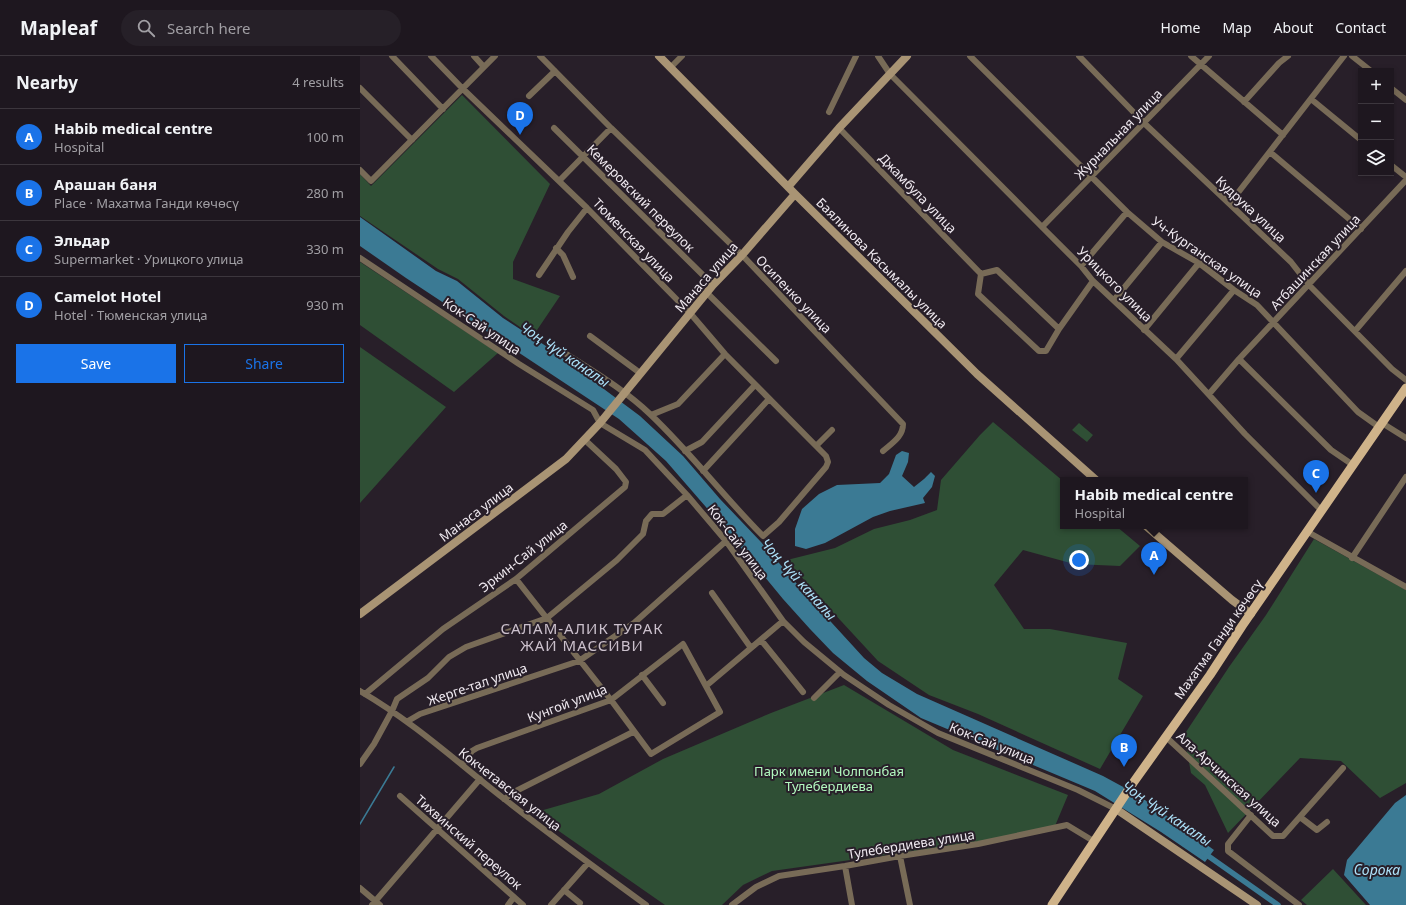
<!DOCTYPE html>
<html lang="en">
<head>
<meta charset="utf-8">
<style>
  body { margin:0; font-family:"Noto Sans",sans-serif; background:#262028; color:#f1f3f6 }
  .controls { position:absolute; right:12px; top:12px; display:grid; overflow:hidden; border-radius:0px; box-shadow:0 2px 6px #0003 }
  .controls button { width:36px; height:36px; display:grid; place-items:center; padding:0; border:0; border-bottom:1px solid #3c363d; background:#1e171f; color:#f1f3f6; font:20px sans-serif }
  .you { position:absolute; left:719px; top:504px; width:14px; height:14px; margin:-10px; border:3px solid #fff; border-radius:50%; background:#1a73e8; box-shadow:0 0 0 6px #1a73e833 }
  .badge { display:grid; place-items:center; width:26px; height:26px; border-radius:50%; background:#1a73e8; color:#fff; font-size:13px; font-weight:700 }
  .pin { position:absolute; translate:-50% -33px; filter:drop-shadow(0 1px 2px #0008) }
  .pin::after { content:''; position:absolute; top:21px; width:14px; height:12px; background:inherit; clip-path:polygon(0 0,100% 0,50% 100%) }
  .popup { position:absolute; left:700px; top:421px; width:188px; height:52px; box-sizing:border-box; display:grid; place-content:center; border-radius:0px; background:#1e171f; filter:drop-shadow(0 1px 3px #0005); font-size:13px; white-space:nowrap; color:#a19fa4 }
  .popup b { font-size:15px; color:#f1f3f6 }
  .popup::after { content:''; position:absolute; left:50%; top:100%; margin-left:-8px; border:8px solid transparent; border-top-color:#1e171f }
  .list { margin:0; padding:0; list-style:none }
  h2 { display:flex; justify-content:space-between; align-items:center; height:52px; margin:0; padding:0 16px; font-size:17px }
  h2 small { font-size:13px; font-weight:400; color:#a19fa4 }
  .list li { display:grid; grid-template-columns:26px 1fr auto; gap:12px; align-items:center; box-sizing:border-box; height:56px; padding:0 16px; border-top:1px solid #3c363d }
  .list b { display:block; font-size:15px; white-space:nowrap }
  .list p { margin:0; font-size:13px; white-space:nowrap; color:#a19fa4 }
  .list em { font-size:13px; font-style:normal; color:#a19fa4 }
  .actions { display:flex; gap:8px; padding:12px 16px }
  .actions a { flex:1; padding:9px 0; border:1px solid #1a73e8; border-radius:0px; text-align:center; font-size:14px; color:#1a73e8 }
  .actions .main { background:#1a73e8; color:#fff }
  .icon { flex:none; width:22px; height:22px; fill:none; stroke:currentColor; stroke-width:2; stroke-linecap:round; stroke-linejoin:round }
  .map { position:relative; flex:none; width:1046px; height:849px; overflow:hidden }
  header { display:flex; align-items:center; gap:24px; box-sizing:border-box; height:56px; padding:0 20px; background:#1e171f; border-bottom:1px solid #3c363d }
  header strong { font-size:19px }
  nav { display:flex; gap:22px; margin-inline-start:auto; font-size:14px }
  .search { width:280px; height:36px; background:#262028; display:flex; align-items:center; gap:10px; box-sizing:border-box; padding:0 14px; border-radius:22px; color:#a19fa4; font-size:15px }
  main { display:flex }
  aside { flex:1; background:#1e171f }
  .map>svg:first-child { display:block }
  .green { fill:#2f4f35 }
  .water { fill:#3b7a94 }
  .lines { fill:none; stroke-linecap:round; stroke-linejoin:round }
  .stream { stroke:#3b7a94; stroke-width:1.5 }
  .canal { stroke:#3b7a94; stroke-width:5.5 }
  .street { stroke:#786b57; stroke-width:6 }
  .secondary { stroke:#a99474; stroke-width:8 }
  .primary { stroke:#cfb38a; stroke-width:9 }
  .labels { text-anchor:middle; dominant-baseline:central; stroke-width:4; stroke-linejoin:round; paint-order:stroke }
  .street-label { font-size:13px; fill:#f0eaf1; stroke:#281f29 }
  .park-label { font-size:13px; fill:#b2f9bf; stroke:#281f29 }
  .water-label { font-size:14px; font-style:italic; fill:#ade2fa; stroke:#281f29 }
  .quarter-label { font-size:15px; letter-spacing:1px; fill:#cbc0cc; stroke:#281f29 }
</style>
</head>
<body>
<header>
<strong>Mapleaf</strong>
<div class="search"><svg class="icon" aria-label="search" viewBox="0 0 24 24"><circle cx="10" cy="10" r="6"/><path d="M15 15l6 6"/></svg>Search here</div>
<nav><a>Home</a><a>Map</a><a>About</a><a>Contact</a></nav>
</header>
<main>
<aside>
<h2>Nearby<small>4 results</small></h2>
<ul class="list">
<li><span class="badge">A</span><div><b>Habib medical centre</b><p>Hospital</p></div><em>100 m</em></li>
<li><span class="badge">B</span><div><b>Арашан баня</b><p>Place · Махатма Ганди көчөсү</p></div><em>280 m</em></li>
<li><span class="badge">C</span><div><b>Эльдар</b><p>Supermarket · Урицкого улица</p></div><em>330 m</em></li>
<li><span class="badge">D</span><div><b>Camelot Hotel</b><p>Hotel · Тюменская улица</p></div><em>930 m</em></li>
</ul>
<div class="actions"><a class="main">Save</a><a>Share</a></div>
</aside>
<div class="map">
<svg width="1046" height="849" viewBox="0 0 1046 849">
  <rect width="100%" height="100%" fill="#281f29"/>
  <path class="green" d="M102 39 190 128 153 206V223L200 240 173 280 144 260 98 223 78 213 0 160V118L11 130Z
    M0 206 138 297 94 336 0 269Z
    M0 291 86 351 0 447Z
    M633 366 703 425V470H756L780 490 760 510 714 508 663 494 634 529 664 573H690L767 587 758 623 783 640 740 713 618 658 569 639 518 605 457 539 427 504 475 492 514 473 550 464 577 454 581 424 620 379Z
    M719 367 733 379 727 386 712 374Z
    M954 483 1046 534V727L1020 742 981 705 940 702 868 777 845 729 831 717 824 679 869 611 906 559Z
    M484 629 593 694 708 739 695 770 626 785 412 815 383 829 362 849H305L173 757 239 738 303 703 411 657Z
    M973 813 1006 849H947L941 844Z"/>
  <path class="water" d="M0 161 76 215 97 225 143 262 189 292 280 360 323 400 360 443 401 486 450 543 504 602 522 617 557 638 743 720 778 739 854 794 845 806 801 776 735 735 561 662 507 625 473 597 450 573 423 543 372 481 306 405 259 363 46 222 0 190Z
    M542 395 549 397 548 406 542 420 554 431 564 423 571 416 575 420 572 431 563 442 565 447 530 455 513 461 465 487 446 493 435 490V473L442 453 459 438 477 429 520 427 529 418 536 399Z
    M1046 739V849H1010L984 819 987 804 1035 747Z"/>
  <g class="lines">
    <path class="stream" d="M0 768 34 711"/>
    <path class="canal" d="M844 797 918 849"/>
    <path class="street" d="M32 0 83 53
      M71 0 103 33 227 152 330 257 365 298 466 400 468 406 466 411 419 466 403 480C364 441 331 397 291 359 264 333 231 314 200 294
      M114 0 124 11
      M180 0 251 72 382 199 543 368C543 381 532 387 523 395
      M518 0 530 18 682 171 721 210 733 225 816 303 885 378 962 455
      M610 0 767 156 802 186 839 207 874 234 897 249 998 356 1019 371
      M719 0 784 67 931 206 949 229 1032 313 1046 324
      M831 0 923 79
      M992 0 1011 15
      M310 12 322 0
      M0 32 52 84
      M1031 32 1046 44
      M169 40 195 15
      M951 43 1001 84
      M884 46 919 7 928 0
      M469 56 496 0
      M194 72 353 229
      M479 72 621 218
      M910 96 1001 173
      M1031 109 1046 121
      M0 114 11 125 135 0
      M199 125 251 72
      M870 147 984 0
      M682 171 849 0
      M196 192 203 199 213 221
      M0 202 159 308 233 354 240 367 285 394 327 439 366 485 423 565 444 586 484 619 529 649 578 677 718 734 756 753
      M721 210 767 156
      M637 214 699 273 686 295H679L618 238 621 218Z
      M179 219 208 176 227 152
      M347 237 416 305
      M754 244 802 186
      M699 273 733 225
      M784 274 839 207
      M995 275 1046 215
      M230 280 280 317
      M816 303 874 234
      M879 303 971 394 993 409
      M849 338 879 303 1046 124
      M291 359 318 348 365 298
      M1022 367 1046 382
      M456 390 472 374
      M325 395 342 386 395 329
      M343 415 409 343
      M948 476 1046 531
      M992 502 1046 421
      M352 537 391 592
      M401 584 443 636
      M282 619 303 647
      M346 630 423 565
      M0 635C52 665 96 705 143 742 190 779 238 814 286 849
      M5 638 83 573 156 523 265 431 266 426 256 413 225 384
      M454 642 480 616
      M48 665 60 658 219 605 274 567 366 485
      M806 681 913 780H923L983 712
      M0 708 14 688 32 655 37 643 68 622 89 601 106 591 187 562 257 504 283 478 286 465 292 458H303L327 439
      M102 709 112 695 117 692 251 644 323 588 360 656 291 698 251 644 156 523
      M40 740 163 849
      M144 743 156 735 273 676
      M891 759 868 788V795L939 849
      M940 761 957 774 967 766
      M540 800 550 849
      M485 810 492 849
      M0 832 20 849
      M204 834 220 847
      M12 849 120 723
      M148 849 154 841
      M191 849 228 807
      M372 849 396 831 419 820 485 810 540 800 618 788 707 769 735 786"/>
    <path class="secondary" d="M299 0 435 138 617 318 736 424
      M428 131 479 72 547 0
      M786 470 872 544 891 558
      M0 558 206 403 240 367 353 229 382 199 435 138
      M756 753 897 849"/>
    <path class="primary" d="M692 849 773 727 850 619 882 570 1046 332"/>
  </g>
  <g class="labels">
    <g class="street-label">
      <text transform="translate(758 78) rotate(-46)">Журнальная улица</text>
      <text transform="translate(558 137) rotate(46)">Джамбула улица</text>
      <text transform="translate(281 142) rotate(45)">Кемеровский переулок</text>
      <text transform="translate(891 153) rotate(43)">Кудрука улица</text>
      <text transform="translate(274 184) rotate(46)">Тюменская улица</text>
      <text transform="translate(847 201) rotate(35)">Уч-Курганская улица</text>
      <text transform="translate(955 206) rotate(-47)">Атбашинская улица</text>
      <text transform="translate(522 207) rotate(45)">Баялинова Касымалы улица</text>
      <text transform="translate(346 221) rotate(-49)">Манаса улица</text>
      <text transform="translate(755 228) rotate(45)">Урицкого улица</text>
      <text transform="translate(434 238) rotate(46)">Осипенко улица</text>
      <text transform="translate(122 270) rotate(34)">Кок-Сай улица</text>
      <text transform="translate(116 456) rotate(-37)">Манаса улица</text>
      <text transform="translate(378 486) rotate(53)">Кок-Сай улица</text>
      <text transform="translate(163 500) rotate(-38)">Эркин-Сай улица</text>
      <text transform="translate(858 583) rotate(-55)">Махатма Ганди көчөсү</text>
      <text transform="translate(117 628) rotate(-19)">Жерге-тал улица</text>
      <text transform="translate(207 647) rotate(-21)">Кунгой улица</text>
      <text transform="translate(632 687) rotate(22)">Кок-Сай улица</text>
      <text transform="translate(869 723) rotate(42)">Ала-Арчинская улица</text>
      <text transform="translate(150 733) rotate(38)">Кокчетавская улица</text>
      <text transform="translate(109 786) rotate(41)">Тихвинский переулок</text>
      <text transform="translate(551 788) rotate(-9)">Тулебердиева улица</text>
    </g>
    <g class="park-label">
      <text x="469" y="715">Парк имени Чолпонбая<tspan x="469" dy="15">Тулебердиева</tspan></text>
    </g>
    <g class="water-label">
      <text transform="translate(205 298) rotate(34)">Чоң Чүй каналы</text>
      <text transform="translate(439 523) rotate(48)">Чоң Чүй каналы</text>
      <text transform="translate(807 757) rotate(34)">Чоң Чүй каналы</text>
      <text x="1017" y="813">Сорока</text>
    </g>
    <g class="quarter-label">
      <text x="222" y="572">САЛАМ-АЛИК ТУРАК<tspan x="222" dy="17">ЖАЙ МАССИВИ</tspan></text>
    </g>
  </g>
</svg>
<div class="controls">
<button>+</button>
<button>−</button>
<button><svg class="icon" aria-label="layers" viewBox="0 0 24 24"><path d="M12 4l9 5-9 5-9-5zM3 14l9 5 9-5"/></svg></button>
</div>
<div class="you"></div>
<div class="pin badge" style="left:794px;top:519px">A</div>
<div class="popup"><b>Habib medical centre</b>Hospital</div>
<div class="pin badge" style="left:764px;top:711px">B</div>
<div class="pin badge" style="left:956px;top:437px">C</div>
<div class="pin badge" style="left:160px;top:79px">D</div>
</div>
</main>
</body>
</html>
